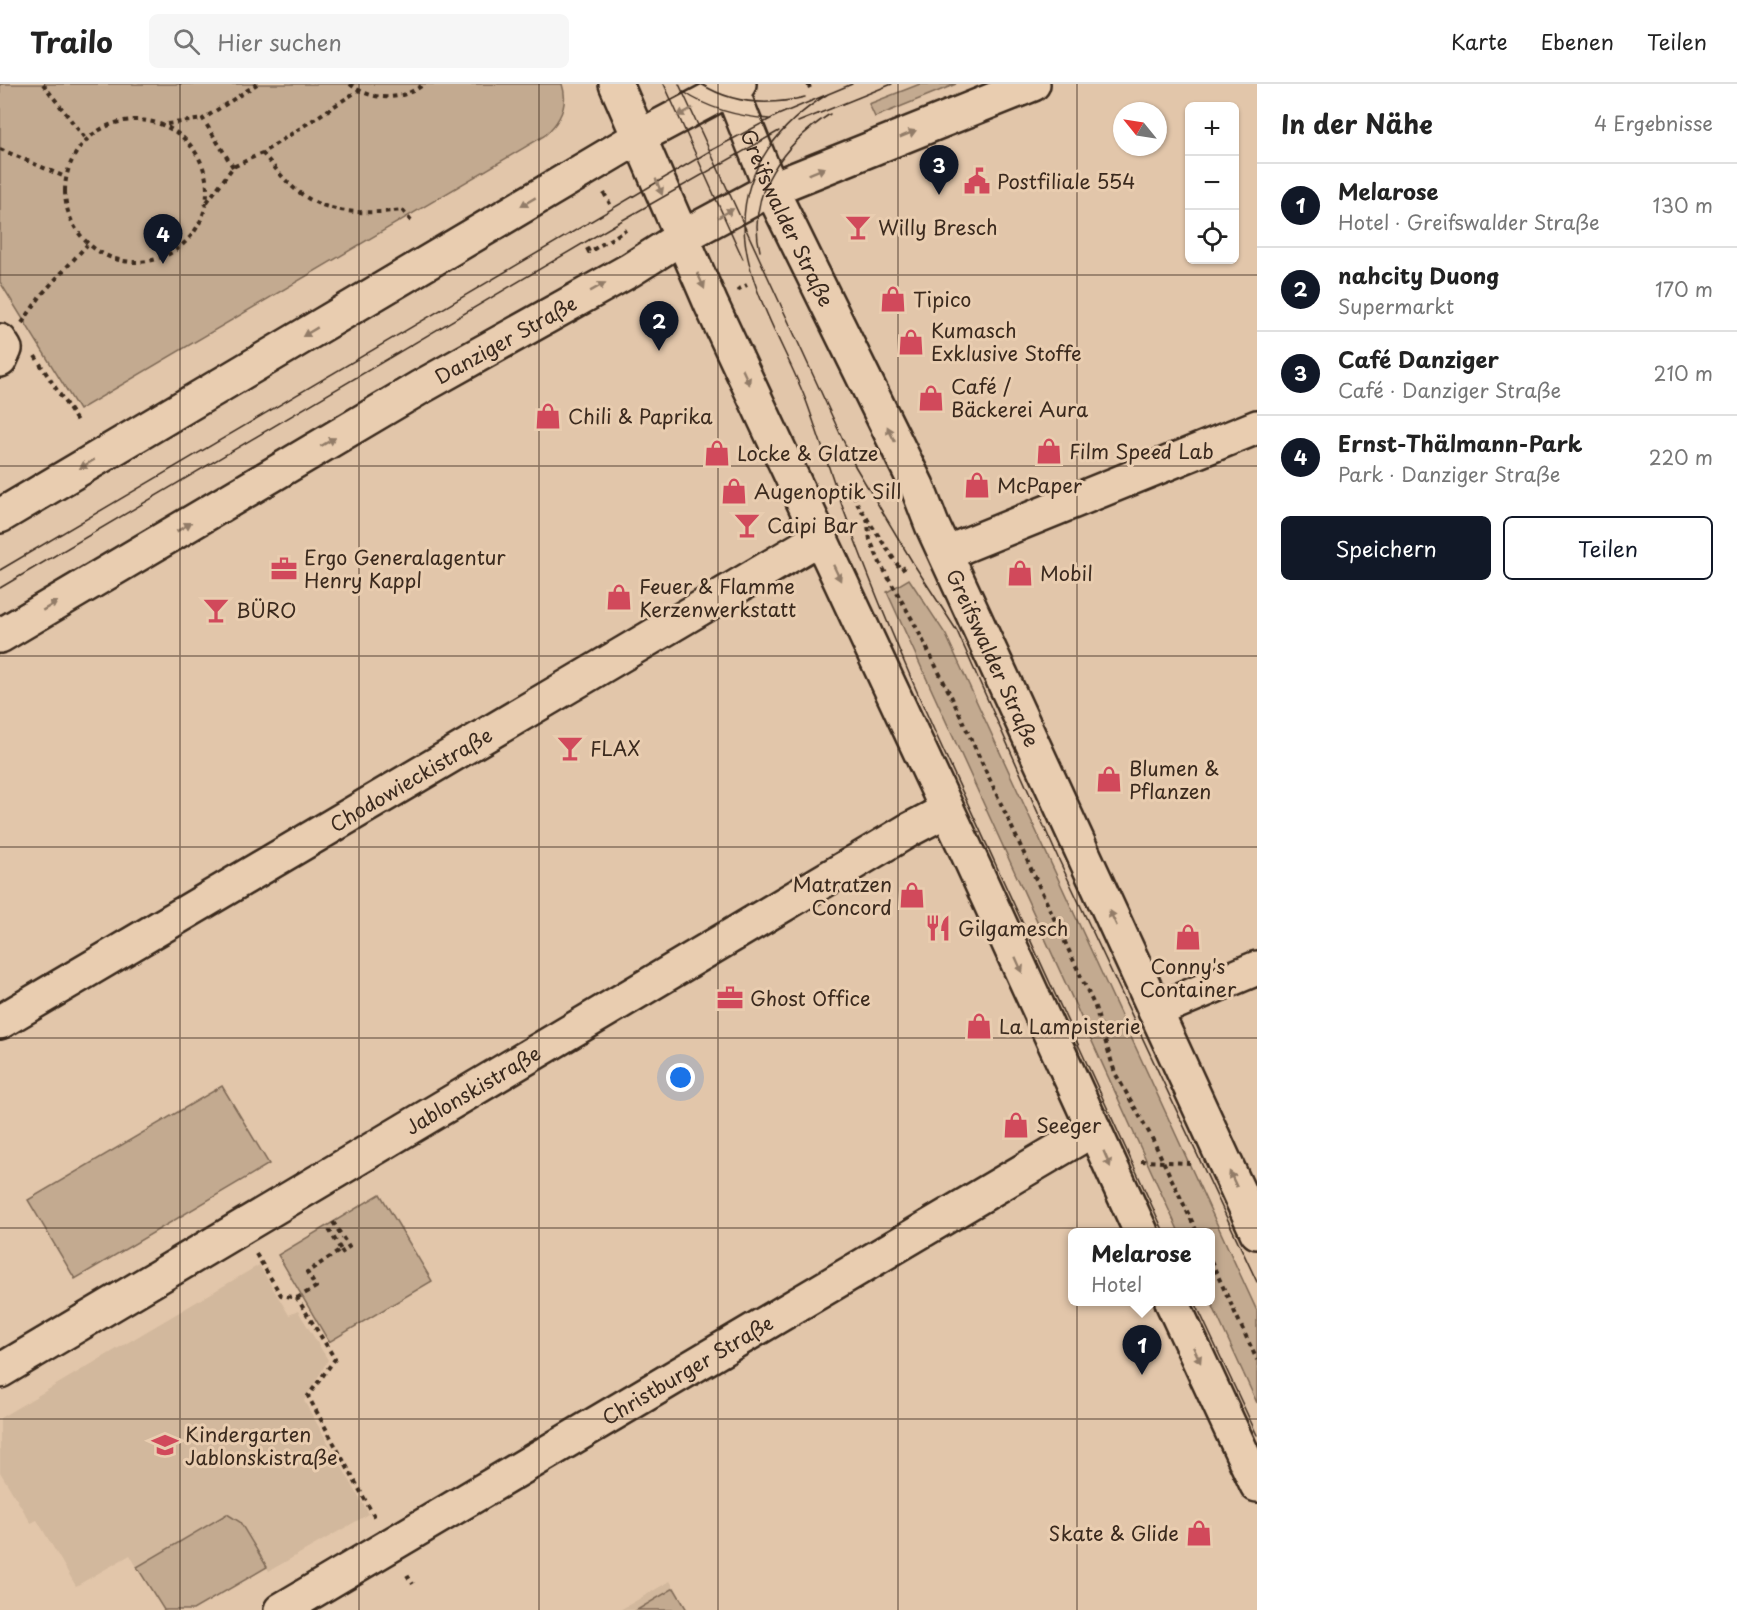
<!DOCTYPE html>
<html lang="de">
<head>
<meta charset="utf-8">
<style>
  body { margin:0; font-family:"Playpen Sans",sans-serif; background:#f6f6f6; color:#222 }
  .controls { position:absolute; right:18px; top:18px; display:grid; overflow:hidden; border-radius:9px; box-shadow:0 2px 4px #0004 }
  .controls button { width:54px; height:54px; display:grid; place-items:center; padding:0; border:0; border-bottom:2px solid #e0e0e0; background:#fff; color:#222; font:30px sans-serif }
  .compass { position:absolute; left:1113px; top:18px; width:54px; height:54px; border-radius:50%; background:#fff; box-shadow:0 2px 4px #0004; rotate:300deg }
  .you { position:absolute; left:681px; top:994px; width:21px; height:21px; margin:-15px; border:4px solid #fff; border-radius:50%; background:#1a73e8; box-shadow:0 0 0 9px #1a73e833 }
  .badge { display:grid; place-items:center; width:39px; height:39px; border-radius:50%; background:#111827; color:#fff; font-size:20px; font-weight:700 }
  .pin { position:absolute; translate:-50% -50px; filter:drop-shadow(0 2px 3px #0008) }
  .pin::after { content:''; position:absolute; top:32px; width:21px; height:18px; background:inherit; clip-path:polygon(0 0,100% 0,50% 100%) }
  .popup { position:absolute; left:1068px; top:1144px; width:147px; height:78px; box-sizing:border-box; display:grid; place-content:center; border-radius:9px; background:#fff; filter:drop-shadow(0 2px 4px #0005); font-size:20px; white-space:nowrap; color:#767676 }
  .popup b { font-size:22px; color:#222 }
  .popup::after { content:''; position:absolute; left:50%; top:100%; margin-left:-12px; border:12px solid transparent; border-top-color:#fff }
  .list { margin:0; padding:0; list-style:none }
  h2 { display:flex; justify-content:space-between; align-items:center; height:78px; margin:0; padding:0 24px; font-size:26px }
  h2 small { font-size:20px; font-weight:400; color:#767676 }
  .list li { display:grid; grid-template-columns:39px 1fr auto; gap:18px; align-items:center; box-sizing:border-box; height:84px; padding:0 24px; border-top:2px solid #e0e0e0 }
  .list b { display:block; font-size:22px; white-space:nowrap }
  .list p { margin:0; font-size:20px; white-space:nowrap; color:#767676 }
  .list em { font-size:20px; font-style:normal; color:#767676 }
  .actions { display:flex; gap:12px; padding:18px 24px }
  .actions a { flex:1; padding:14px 0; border:2px solid #111827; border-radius:9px; text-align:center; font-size:21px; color:#111827 }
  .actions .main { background:#111827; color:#fff }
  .icon { flex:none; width:33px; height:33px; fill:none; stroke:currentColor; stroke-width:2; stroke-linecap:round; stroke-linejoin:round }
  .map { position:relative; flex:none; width:1257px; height:1526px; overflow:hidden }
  header { display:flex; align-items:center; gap:36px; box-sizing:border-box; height:84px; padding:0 30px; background:#fff; border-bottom:2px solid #e0e0e0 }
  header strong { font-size:28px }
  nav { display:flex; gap:33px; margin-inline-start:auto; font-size:21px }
  .search { width:420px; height:54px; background:#f6f6f6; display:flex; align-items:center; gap:15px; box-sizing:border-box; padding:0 21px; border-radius:9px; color:#767676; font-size:22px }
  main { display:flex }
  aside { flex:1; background:#fff }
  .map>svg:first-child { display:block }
  .built { fill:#d2b89d }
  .green { fill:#c3aa90; stroke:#7f6a57; stroke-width:1.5 }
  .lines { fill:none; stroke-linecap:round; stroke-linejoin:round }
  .minor-casing { stroke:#3b2a1e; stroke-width:38 }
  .major-casing { stroke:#3b2a1e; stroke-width:38 }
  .path { stroke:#3b2a1e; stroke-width:4; stroke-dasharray:4.5 4.5; stroke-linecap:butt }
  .minor { stroke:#e9cdb0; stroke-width:33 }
  .major { stroke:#e9cdb0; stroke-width:33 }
  .tram { stroke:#3b2a1e; stroke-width:1.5 }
  .oneway { fill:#927c67 }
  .grid { fill:none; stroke:#3b2a1e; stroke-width:1.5; stroke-opacity:0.55 }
  .labels { text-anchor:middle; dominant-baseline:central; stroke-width:6; stroke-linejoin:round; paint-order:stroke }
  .poi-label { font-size:20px; fill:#3b2a1e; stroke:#e9cdb0; text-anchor:start }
  .street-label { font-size:20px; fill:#3b2a1e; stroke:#e9cdb0 }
</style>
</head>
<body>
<header>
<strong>Trailo</strong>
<div class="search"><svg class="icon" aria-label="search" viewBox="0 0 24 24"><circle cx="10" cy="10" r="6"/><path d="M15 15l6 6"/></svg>Hier suchen</div>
<nav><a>Karte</a><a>Ebenen</a><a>Teilen</a></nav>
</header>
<main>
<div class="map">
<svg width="1257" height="1526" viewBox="0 0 1257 1526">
  <rect width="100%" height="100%" fill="#e2c6aa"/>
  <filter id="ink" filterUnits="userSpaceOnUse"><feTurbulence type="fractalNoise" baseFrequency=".0167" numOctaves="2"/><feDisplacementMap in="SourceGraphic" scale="12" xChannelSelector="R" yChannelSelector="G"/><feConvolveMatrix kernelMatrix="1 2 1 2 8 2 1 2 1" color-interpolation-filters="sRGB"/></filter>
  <g filter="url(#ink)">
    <path class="built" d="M259 1181 289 1231 298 1227 328 1276 304 1317 369 1430 269 1487 240 1438 227 1430 137 1483 130 1471 76 1502 37 1436 31 1439 0 1388V1334Z
      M670 1497 687 1526H620Z"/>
    <path class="green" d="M0 0H562C569 21 560 38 544 52L79 326 0 198Z
      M920 0H956L875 33 869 20Z
      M909 495 946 551 1257 1227V1319L1211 1218V1148H1179L887 508Z
      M222 1002 269 1080 75 1195 28 1116Z
      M380 1110 432 1197 329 1258 278 1171Z
      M227 1430 240 1438 267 1483 193 1526H164L137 1483Z
      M674 1504 687 1526H637Z"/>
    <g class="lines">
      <g class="minor-casing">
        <g id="minor">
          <path d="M0 257 5 265 0 276"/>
          <path d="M946 469 1257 343"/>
          <path d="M1155 927 1257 884"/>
          <path id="s1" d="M0 938 821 453"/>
          <path id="s2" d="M0 1287 909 746 947 726"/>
          <path id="s3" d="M281 1526 1094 1045"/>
        </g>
      </g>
      <g class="major-casing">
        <g id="major">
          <path d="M616 0 711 220 968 770 1141 1148"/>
          <path id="s4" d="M729 0 771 105 917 402 932 441 1257 1148"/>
          <path d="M0 432 639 53 739 0"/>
          <path id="s5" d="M0 552 419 304 630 186 682 153 771 105 1033 0"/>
          <path d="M1172 1218 1257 1401"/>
        </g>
      </g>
      <path class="path" d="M43 0 87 57
        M350 0C372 18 402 17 424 0
        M808 0 811 6
        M65 107a71 71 0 1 1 142 0a71 71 0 1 1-142 0Z
        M167 40 203 35
        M0 65 65 93
        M262 69C274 82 285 98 300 109 329 131 368 130 402 126L411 137
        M233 83 203 35 257 0
        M604 109 610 120
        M207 118 233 83 262 69 359 6
        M587 164 589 168 626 146
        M737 206 747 201
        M22 239 42 210 87 161
        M35 272 77 337
        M843 401 850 400 858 421 901 486 907 482
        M867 434 870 456 880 479 913 537 952 614 1095 923 1115 989 1151 1052 1197 1148
        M1141 1077 1190 1079
        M333 1138 352 1168
        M341 1166 345 1173
        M256 1170 281 1211 297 1214 335 1275 308 1312 375 1434
        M1211 1177 1257 1276
        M297 1214 316 1203 307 1188 341 1166 327 1142
        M407 1491 413 1500"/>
      <use href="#minor" class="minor"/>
      <use href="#major" class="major"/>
      <path class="tram" d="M664 0 743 175
        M679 0 855 382 913 479 957 547 1059 776 1257 1198
        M701 0C733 20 769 22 805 13
        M682 7C709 25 736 32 769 35
        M828 10C781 39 743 84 744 142 745 203 786 263 807 319 820 355 831 391 844 427 860 470 877 514 895 556 926 632 962 706 996 781 1052 903 1108 1026 1164 1148
        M798 38 892 0
        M760 167C746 108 784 60 830 30
        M0 486 710 67 778 31 852 0
        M0 504 621 137 779 47
        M1195 1218 1257 1351"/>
    </g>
    <defs><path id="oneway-solid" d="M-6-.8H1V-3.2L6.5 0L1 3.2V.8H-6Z" transform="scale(1.5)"/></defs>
    <g class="oneway">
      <use href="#oneway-solid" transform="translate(685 28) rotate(152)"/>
      <use href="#oneway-solid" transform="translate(908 50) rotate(-22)"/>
      <use href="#oneway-solid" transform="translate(817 87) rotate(-22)"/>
      <use href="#oneway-solid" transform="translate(659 103) rotate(68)"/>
      <use href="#oneway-solid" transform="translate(528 118) rotate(149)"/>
      <use href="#oneway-solid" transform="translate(726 129) rotate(-29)"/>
      <use href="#oneway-solid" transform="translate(701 197) rotate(66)"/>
      <use href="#oneway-solid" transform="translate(598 203) rotate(-29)"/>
      <use href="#oneway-solid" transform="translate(310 248) rotate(149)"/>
      <use href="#oneway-solid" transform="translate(746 293) rotate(65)"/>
      <use href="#oneway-solid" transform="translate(891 350) rotate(-116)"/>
      <use href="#oneway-solid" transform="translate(328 358) rotate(-30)"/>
      <use href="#oneway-solid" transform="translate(87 380) rotate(149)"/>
      <use href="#oneway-solid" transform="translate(184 443) rotate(-31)"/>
      <use href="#oneway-solid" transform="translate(837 489) rotate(65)"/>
      <use href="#oneway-solid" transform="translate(50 522) rotate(-31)"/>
      <use href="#oneway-solid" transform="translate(1113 834) rotate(-115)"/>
      <use href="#oneway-solid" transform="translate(1019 881) rotate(66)"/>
      <use href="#oneway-solid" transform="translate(1107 1075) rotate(67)"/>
      <use href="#oneway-solid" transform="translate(1233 1095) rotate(-115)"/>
      <use href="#oneway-solid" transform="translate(1197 1271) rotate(65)"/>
    </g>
  </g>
  <path class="grid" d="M180 0V1526M359 0V1526M539 0V1526M718 0V1526M898 0V1526M1077 0V1526M0 191H1257M0 382H1257M0 572H1257M0 763H1257M0 954H1257M0 1144H1257M0 1335H1257"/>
  <defs>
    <g id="civic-bare" transform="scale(2.07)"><path d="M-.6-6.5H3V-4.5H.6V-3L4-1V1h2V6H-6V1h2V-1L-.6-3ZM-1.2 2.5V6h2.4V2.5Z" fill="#d1495b" stroke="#e9cdb0" stroke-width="2.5" paint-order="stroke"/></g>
    <g id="bar-bare" transform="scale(2.07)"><path d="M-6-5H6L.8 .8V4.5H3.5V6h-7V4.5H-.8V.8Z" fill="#d1495b" stroke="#e9cdb0" stroke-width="2.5" paint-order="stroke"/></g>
    <g id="shop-bare" transform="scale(2.07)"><path d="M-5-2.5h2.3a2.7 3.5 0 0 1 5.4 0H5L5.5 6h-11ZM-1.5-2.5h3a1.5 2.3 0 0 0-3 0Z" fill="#d1495b" stroke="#e9cdb0" stroke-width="2.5" paint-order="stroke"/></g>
    <g id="office-bare" transform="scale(2.07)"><path d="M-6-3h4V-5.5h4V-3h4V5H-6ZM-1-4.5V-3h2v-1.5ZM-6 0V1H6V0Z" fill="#d1495b" stroke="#e9cdb0" stroke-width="2.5" paint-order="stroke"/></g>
    <g id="restaurant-bare" transform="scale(2.07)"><path d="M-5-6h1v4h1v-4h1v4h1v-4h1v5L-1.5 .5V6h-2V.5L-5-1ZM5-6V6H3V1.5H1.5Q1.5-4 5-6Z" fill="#d1495b" stroke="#e9cdb0" stroke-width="2.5" paint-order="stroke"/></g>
    <g id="school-bare" transform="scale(2.07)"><path d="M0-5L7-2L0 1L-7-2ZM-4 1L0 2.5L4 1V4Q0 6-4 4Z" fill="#d1495b" stroke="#e9cdb0" stroke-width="2.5" paint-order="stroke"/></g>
  </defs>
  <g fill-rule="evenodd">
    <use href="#civic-bare" x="977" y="97"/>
    <use href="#bar-bare" x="858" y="143"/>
    <use href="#shop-bare" x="893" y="215"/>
    <use href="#shop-bare" x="911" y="258"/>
    <use href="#shop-bare" x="931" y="314"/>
    <use href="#shop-bare" x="548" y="332"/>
    <use href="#shop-bare" x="1049" y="367"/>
    <use href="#shop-bare" x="717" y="369"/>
    <use href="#shop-bare" x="977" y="401"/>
    <use href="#shop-bare" x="734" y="407"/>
    <use href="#bar-bare" x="747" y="441"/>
    <use href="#office-bare" x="284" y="485"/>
    <use href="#shop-bare" x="1020" y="489"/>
    <use href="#shop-bare" x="619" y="513"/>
    <use href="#bar-bare" x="216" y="526"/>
    <use href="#bar-bare" x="570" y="664"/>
    <use href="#shop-bare" x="1109" y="695"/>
    <use href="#shop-bare" x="912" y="811"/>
    <use href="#restaurant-bare" x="938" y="844"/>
    <use href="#shop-bare" x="1188" y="853"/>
    <use href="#office-bare" x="730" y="914"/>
    <use href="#shop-bare" x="979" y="942"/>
    <use href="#shop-bare" x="1016" y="1041"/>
    <use href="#school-bare" x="165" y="1361"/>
    <use href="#shop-bare" x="1199" y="1449"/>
  </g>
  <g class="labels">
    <g class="poi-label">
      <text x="997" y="97">Postfiliale 554</text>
      <text x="878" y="143">Willy Bresch</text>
      <text x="913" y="215">Tipico</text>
      <text x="931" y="246">Kumasch<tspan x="931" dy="23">Exklusive Stoffe</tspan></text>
      <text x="951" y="302">Café /<tspan x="951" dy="23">Bäckerei Aura</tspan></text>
      <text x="568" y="332">Chili &amp; Paprika</text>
      <text x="1069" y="367">Film Speed Lab</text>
      <text x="737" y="369">Locke &amp; Glatze</text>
      <text x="997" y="401">McPaper</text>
      <text x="754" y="407">Augenoptik Sill</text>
      <text x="767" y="441">Caipi Bar</text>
      <text x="304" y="473">Ergo Generalagentur<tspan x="304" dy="23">Henry Kappl</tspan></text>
      <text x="1040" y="489">Mobil</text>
      <text x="639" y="502">Feuer &amp; Flamme<tspan x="639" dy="23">Kerzenwerkstatt</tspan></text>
      <text x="236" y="526">BÜRO</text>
      <text x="590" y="664">FLAX</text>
      <text x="1129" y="684">Blumen &amp;<tspan x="1129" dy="23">Pflanzen</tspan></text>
      <text x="892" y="800" text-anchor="end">Matratzen<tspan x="892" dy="23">Concord</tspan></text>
      <text x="958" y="844">Gilgamesch</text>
      <text x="1188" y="882" text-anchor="middle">Conny's<tspan x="1188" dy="23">Container</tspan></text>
      <text x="750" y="914">Ghost Office</text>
      <text x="999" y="942">La Lampisterie</text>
      <text x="1036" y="1041">Seeger</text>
      <text x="185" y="1350">Kindergarten<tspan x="185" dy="23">Jablonskistraße</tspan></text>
      <text x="1179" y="1449" text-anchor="end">Skate &amp; Glide</text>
    </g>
    <g class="street-label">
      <text stroke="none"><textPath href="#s4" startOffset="146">Greifswalder Straße</textPath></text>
      <text stroke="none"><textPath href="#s5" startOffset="586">Danziger Straße</textPath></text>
      <text stroke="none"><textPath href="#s4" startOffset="632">Greifswalder Straße</textPath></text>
      <text stroke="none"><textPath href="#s1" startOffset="477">Chodowieckistraße</textPath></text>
      <text stroke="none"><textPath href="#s2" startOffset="550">Jablonskistraße</textPath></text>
      <text stroke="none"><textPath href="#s3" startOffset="472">Christburger Straße</textPath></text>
    </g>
  </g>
</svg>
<div class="controls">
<button>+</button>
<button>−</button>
<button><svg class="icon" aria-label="locate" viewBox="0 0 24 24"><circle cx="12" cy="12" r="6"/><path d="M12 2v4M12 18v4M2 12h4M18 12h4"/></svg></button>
</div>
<svg class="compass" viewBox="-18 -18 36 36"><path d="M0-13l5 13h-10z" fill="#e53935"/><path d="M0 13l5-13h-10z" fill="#767676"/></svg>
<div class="you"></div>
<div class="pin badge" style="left:1142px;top:1291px">1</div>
<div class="popup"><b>Melarose</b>Hotel</div>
<div class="pin badge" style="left:659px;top:267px">2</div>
<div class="pin badge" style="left:939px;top:111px">3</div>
<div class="pin badge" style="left:163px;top:180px">4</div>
</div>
<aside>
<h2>In der Nähe<small>4 Ergebnisse</small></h2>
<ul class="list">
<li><span class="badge">1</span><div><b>Melarose</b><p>Hotel · Greifswalder Straße</p></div><em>130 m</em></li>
<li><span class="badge">2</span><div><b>nahcity Duong</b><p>Supermarkt</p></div><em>170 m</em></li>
<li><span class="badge">3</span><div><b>Café Danziger</b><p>Café · Danziger Straße</p></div><em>210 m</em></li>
<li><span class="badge">4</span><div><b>Ernst-Thälmann-Park</b><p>Park · Danziger Straße</p></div><em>220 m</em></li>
</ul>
<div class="actions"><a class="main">Speichern</a><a>Teilen</a></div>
</aside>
</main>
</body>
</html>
